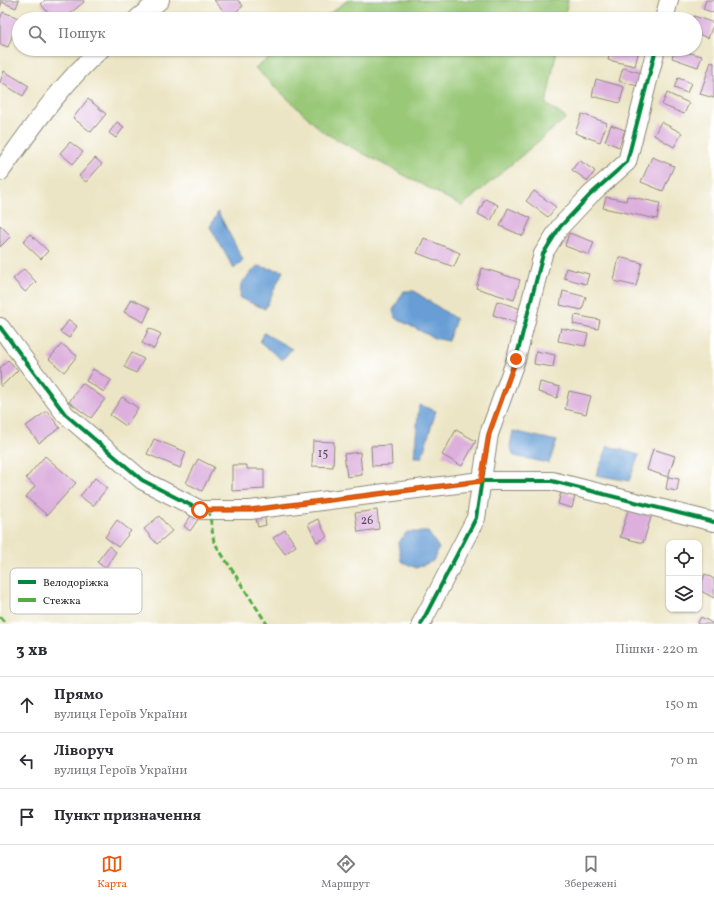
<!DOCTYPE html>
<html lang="uk">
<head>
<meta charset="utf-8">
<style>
  body { margin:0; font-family:Vollkorn,serif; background:#f7f7f7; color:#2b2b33 }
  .controls { position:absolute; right:12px; bottom:12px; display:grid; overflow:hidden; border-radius:8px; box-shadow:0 1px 3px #0004 }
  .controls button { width:36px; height:36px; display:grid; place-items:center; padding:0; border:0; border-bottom:1px solid #e1e1e2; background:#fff; color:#2b2b33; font:20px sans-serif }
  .stop { position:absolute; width:12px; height:12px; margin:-9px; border:3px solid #ea580c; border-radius:50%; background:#fff }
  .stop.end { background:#ea580c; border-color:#fff; box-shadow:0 1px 4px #0008 }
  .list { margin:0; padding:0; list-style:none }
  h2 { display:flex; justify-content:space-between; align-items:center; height:52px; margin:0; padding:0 16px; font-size:17px }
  h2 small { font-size:13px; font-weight:400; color:#7c7c81 }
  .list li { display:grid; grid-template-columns:26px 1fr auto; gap:12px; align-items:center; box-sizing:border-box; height:56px; padding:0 16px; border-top:1px solid #e1e1e2 }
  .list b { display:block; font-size:15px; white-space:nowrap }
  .list p { margin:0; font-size:13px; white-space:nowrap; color:#7c7c81 }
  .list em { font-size:13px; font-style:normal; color:#7c7c81 }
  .icon { flex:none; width:22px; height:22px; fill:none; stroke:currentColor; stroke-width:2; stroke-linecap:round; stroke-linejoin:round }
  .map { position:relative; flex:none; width:714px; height:624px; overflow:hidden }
  .search { position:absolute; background:#fff; box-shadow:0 1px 3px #0004; left:12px; right:12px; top:12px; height:44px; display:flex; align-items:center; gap:10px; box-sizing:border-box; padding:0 14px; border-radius:22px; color:#7c7c81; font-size:15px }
  .sheet { height:220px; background:#fff }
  nav { display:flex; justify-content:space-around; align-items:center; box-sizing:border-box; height:56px; border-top:1px solid #e1e1e2; background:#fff; font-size:11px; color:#7c7c81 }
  nav a { display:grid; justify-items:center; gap:2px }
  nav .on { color:#ea580c }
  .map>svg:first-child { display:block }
  .green { fill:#99c877; stroke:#627a51 }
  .water { fill:#679ed5; stroke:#496480 }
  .building { fill:#dcafdd }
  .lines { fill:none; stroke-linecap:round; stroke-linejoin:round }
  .minor-casing { stroke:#8c8878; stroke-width:20 }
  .minor { stroke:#fff; stroke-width:18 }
  .quiet { stroke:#54ab44; stroke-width:3; stroke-dasharray:6 3; stroke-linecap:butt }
  .cycleway-casing { stroke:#fff; stroke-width:6 }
  .cycleway { stroke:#00873e; stroke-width:4 }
  .route { stroke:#ea580c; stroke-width:5 }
  .labels { text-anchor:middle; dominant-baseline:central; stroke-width:3; stroke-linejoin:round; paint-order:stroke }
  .number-label { font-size:12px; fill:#574c58 }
  .key { fill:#fff; stroke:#bfbfbf; stroke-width:1 }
  .key-label { font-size:11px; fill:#2b2b2b }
</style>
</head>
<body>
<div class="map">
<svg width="714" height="624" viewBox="0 0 714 624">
  <rect width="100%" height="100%" fill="#fff"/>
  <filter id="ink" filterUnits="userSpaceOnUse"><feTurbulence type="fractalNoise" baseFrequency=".025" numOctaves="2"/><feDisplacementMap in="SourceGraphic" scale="8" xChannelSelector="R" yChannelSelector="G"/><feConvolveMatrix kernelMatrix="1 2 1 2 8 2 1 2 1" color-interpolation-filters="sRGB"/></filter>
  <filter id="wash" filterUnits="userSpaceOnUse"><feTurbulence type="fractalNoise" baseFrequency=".012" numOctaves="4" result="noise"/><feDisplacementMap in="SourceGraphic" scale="16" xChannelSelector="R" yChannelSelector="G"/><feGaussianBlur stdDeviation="0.9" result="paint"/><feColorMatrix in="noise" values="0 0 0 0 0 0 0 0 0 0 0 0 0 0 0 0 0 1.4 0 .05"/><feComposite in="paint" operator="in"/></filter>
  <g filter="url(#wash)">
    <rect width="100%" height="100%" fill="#ece5c5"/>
    <path class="green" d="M348 0H568L564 19H322Z
      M281 49H557L546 104 566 118 462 206 323 132 255 68Z"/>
    <path class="water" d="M218 212 243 260 234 269 210 227Z
      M257 266 283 271 265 309 240 298 241 284Z
      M404 291H414L456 319 448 341 434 338 395 318 393 310Z
      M264 333 292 349 282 360 260 342Z
      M419 405 436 411 422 457H414Z
      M513 431 557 441 549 463 514 456 510 446Z
      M608 446 639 455 629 481 596 475Z
      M407 532H428L439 548 433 561 416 568 401 561 398 543Z"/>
    <g id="blocks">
      <path class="building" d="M0 0H19L16 8 2 2 0 8Z
        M45 0H83L84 2 63 19H53L41 4Z
        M214 0H238L243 6 229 17Z
        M706 0H714V13L703 9Z
        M3 12 19 18 8 47 0 44V19Z
        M694 16 714 23 708 38 695 33V19H693Z
        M611 49 639 50 635 66 608 60Z
        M675 49 702 56 698 67 672 58Z
        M711 62 714 63V98L700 94Z
        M623 68 645 74 641 87 619 81Z
        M4 71 29 86 23 96 0 82Z
        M678 78 691 83 687 93 674 88Z
        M596 79 624 87 620 103 592 96Z
        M667 93 689 103 684 114 662 105Z
        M88 99 106 114 91 132 73 118Z
        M582 114 607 123 600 142 575 133Z
        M117 122 124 127 116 138 109 133Z
        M661 122 682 133 674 147 654 135Z
        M611 125 625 130 619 147 605 141Z
        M70 142 83 152 73 164 60 153Z
        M652 157 674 166 663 191 641 182Z
        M95 158 102 164 86 182 79 176Z
        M579 160 595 171 588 181 572 170Z
        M534 191 556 207 548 217 526 201Z
        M627 196 660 203 657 219 603 208 606 197 626 201Z
        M485 199 498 205 491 221 478 214Z
        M508 208 531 218 523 236 500 226Z
        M0 225 11 236 0 247Z
        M569 233 594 242 589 255 565 246Z
        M30 234 48 251 41 259 23 242Z
        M424 238 460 253 454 267 417 253Z
        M619 257 642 263 636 286 614 281Z
        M482 268 520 280 514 300 476 288Z
        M566 268 589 274 586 284 564 278Z
        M24 269 36 282 25 292 13 279Z
        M563 291 586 297 582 310 560 305Z
        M131 299 150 308 144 322 124 312Z
        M497 301 524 310 520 324 493 315Z
        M575 315 600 320 598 329 573 324Z
        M69 320 77 326 69 338 60 332Z
        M149 328 161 334 154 349 142 343Z
        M561 328 588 334 585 346 558 341Z
        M62 344 77 356 64 372 49 359Z
        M536 351 555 355 553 367 534 364Z
        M132 353 144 359 136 373 124 367Z
        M8 360 18 370 1 387 0 368Z
        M93 369 111 380 104 392 86 381Z
        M540 382 560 387 557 398 538 392Z
        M82 383 105 399 91 418 69 402Z
        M569 391 591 396 586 414 565 409Z
        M122 397 138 408 126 426 110 415Z
        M47 411 60 428 39 443 26 426Z
        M456 430 476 441 462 466 442 455Z
        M154 439 186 452 180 468 147 454Z
        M313 441 334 442 333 467 312 466Z
        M391 445 392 465 372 466 371 446Z
        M653 449 675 456 668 477 679 479 677 491 666 489 668 477 647 470Z
        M360 452 362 475 347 477 344 454Z
        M45 456 76 483 47 515 26 497 35 486 26 478Z
        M198 459 214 467 202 491 186 483Z
        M232 465H247V469H264V489L232 491Z
        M95 478 107 488 93 506 80 496Z
        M561 492 575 496 572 508 558 504Z
        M629 507 652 514 643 543 620 537Z
        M377 510 379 529 358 532 355 513Z
        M193 513 199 518 190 531 184 526Z
        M264 513 266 525 258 527 255 514Z
        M159 516 172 531 157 544 144 529Z
        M318 519 327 537 317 542 308 524Z
        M117 520 131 531 118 547 105 537Z
        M285 530 296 546 285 554 273 538Z
        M109 546 116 552 105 568 97 562Z
        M705 574 714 579V598L699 590Z
        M701 617 714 624H697Z"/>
    </g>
  </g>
  <g filter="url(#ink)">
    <use href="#blocks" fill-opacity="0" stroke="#8c8878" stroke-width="1"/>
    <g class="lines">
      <g class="minor-casing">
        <path id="minor" d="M137 19 160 0
          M664 19 669 0
          M0 172C31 129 62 83 101 49
          M0 327 65 414 142 480 200 510H250L481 481H552L714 522
          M421 624 476 518 489 434 516 359 543 254 560 227 590 195 627 162 656 49"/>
      </g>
      <use href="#minor" class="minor"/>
      <path class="quiet" d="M209 510 214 542 267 624
        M0 617 6 624"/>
      <g class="cycleway-casing">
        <path id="cycleway" d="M0 327 65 414 142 480 200 510H250L481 481H552L714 522
          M421 624 476 518 489 434 516 359 543 254 560 227 590 195 627 162 656 49"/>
      </g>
      <use href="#cycleway" class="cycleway"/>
    </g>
  </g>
  <g class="lines" filter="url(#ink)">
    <path class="route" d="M200 510H250L481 481 489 434 516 359"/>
  </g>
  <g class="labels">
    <g class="number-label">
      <text x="323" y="454">15</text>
      <text x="367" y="521">26</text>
    </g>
  </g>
  <rect x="10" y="568" width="132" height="46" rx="6" class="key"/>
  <rect x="18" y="580" width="18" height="4" fill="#00873e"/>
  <rect x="18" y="598" width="18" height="4" fill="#54ab44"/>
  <g class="key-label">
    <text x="43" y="586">Велодоріжка</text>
    <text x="43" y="604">Стежка</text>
  </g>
</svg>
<div class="controls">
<button><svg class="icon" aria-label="locate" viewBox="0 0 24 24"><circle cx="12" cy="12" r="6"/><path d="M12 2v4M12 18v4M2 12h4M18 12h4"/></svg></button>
<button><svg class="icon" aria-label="layers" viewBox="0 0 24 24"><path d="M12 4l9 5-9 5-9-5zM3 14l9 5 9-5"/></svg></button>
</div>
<div class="stop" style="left:200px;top:510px"></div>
<div class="stop end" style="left:516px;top:359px"></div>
<div class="search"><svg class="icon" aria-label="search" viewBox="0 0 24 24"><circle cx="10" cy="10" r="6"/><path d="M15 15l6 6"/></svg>Пошук</div>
</div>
<section class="sheet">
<h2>3 хв<small>Пішки · 220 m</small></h2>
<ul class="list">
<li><svg class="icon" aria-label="ahead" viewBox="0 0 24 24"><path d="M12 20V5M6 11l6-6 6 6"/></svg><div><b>Прямо</b><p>вулиця Героїв України</p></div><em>150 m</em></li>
<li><svg class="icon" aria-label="left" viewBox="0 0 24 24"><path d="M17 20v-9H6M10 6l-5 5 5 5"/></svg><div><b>Ліворуч</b><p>вулиця Героїв України</p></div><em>70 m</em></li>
<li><svg class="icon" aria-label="arrive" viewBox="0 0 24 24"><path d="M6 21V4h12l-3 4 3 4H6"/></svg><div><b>Пункт призначення</b></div></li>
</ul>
</section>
<nav>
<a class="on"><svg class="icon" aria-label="map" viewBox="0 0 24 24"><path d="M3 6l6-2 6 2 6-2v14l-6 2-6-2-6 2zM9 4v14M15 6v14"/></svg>Карта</a>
<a><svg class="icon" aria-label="directions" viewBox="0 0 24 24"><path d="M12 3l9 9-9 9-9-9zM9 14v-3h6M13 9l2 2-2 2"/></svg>Маршрут</a>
<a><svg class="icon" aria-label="saved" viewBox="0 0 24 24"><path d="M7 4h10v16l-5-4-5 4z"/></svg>Збережені</a>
</nav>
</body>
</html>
